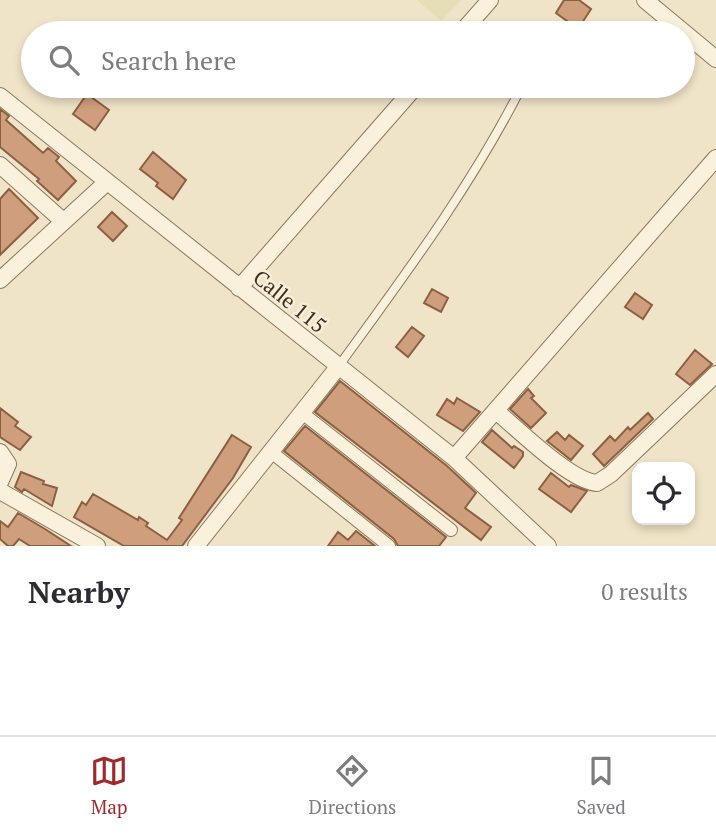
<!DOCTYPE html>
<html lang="en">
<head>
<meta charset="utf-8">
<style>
  body { margin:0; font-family:"PT Serif",serif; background:#f7f7f7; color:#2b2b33 }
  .controls { position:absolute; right:21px; bottom:21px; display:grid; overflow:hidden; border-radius:14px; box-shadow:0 4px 10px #0003 }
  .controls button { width:63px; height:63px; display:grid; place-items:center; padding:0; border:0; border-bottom:2px solid #e1e1e2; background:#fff; color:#2b2b33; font:35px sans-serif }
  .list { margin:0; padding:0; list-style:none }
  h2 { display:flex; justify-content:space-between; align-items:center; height:91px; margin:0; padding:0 28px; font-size:30px }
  h2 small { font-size:23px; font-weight:400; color:#7c7c81 }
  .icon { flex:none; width:38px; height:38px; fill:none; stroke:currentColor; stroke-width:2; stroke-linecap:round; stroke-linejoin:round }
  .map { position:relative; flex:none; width:716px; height:546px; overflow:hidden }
  .search { position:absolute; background:#fff; box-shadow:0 4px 10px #0003; left:21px; right:21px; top:21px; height:77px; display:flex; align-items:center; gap:18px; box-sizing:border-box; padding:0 24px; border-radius:38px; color:#7c7c81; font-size:26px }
  .sheet { height:189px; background:#fff }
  nav { display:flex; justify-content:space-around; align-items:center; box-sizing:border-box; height:98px; border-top:2px solid #e1e1e2; background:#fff; font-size:19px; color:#7c7c81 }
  nav a { display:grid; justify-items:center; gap:4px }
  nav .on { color:#9e2a2b }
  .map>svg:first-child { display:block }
  .farmland { fill:#e6deb5 }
  .building { fill:#cf9f7d; stroke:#8d5f41; stroke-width:2 }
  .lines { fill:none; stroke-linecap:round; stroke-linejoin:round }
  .service-casing { stroke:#8d765c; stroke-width:10 }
  .pedestrian-casing { stroke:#8d765c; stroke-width:14 }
  .minor-casing { stroke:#8d765c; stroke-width:18 }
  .service { stroke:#faf1dc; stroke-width:8 }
  .pedestrian { stroke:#faf1dc; stroke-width:12 }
  .minor { stroke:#faf1dc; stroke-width:16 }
  .labels { text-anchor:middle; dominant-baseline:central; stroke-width:5; stroke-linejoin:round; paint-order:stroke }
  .street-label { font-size:21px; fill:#3d2e20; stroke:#f7eed8 }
</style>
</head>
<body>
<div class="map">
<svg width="716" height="546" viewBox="0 0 716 546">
  <rect width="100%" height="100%" fill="#f0e4c8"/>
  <path class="farmland" d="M417 0H461L441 21Z"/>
  <path class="building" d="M564 0H579L591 9 578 29 556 13Z
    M87 94 109 110 95 130 73 114Z
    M0 109 9 116 6 120 43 153 48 148 59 157 56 161 76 181 58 200 37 181 39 179 0 147Z
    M153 152 186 180 173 199 156 186 158 183 140 169Z
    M9 189 38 218 0 255V199Z
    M112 212 127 226 113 241 98 227Z
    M432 289 448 298 441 312 424 303Z
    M635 293 652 305 643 319 625 307Z
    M412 327 424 336 408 357 396 347Z
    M695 350 712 364 690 385 676 374Z
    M340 381 447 466 476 493 465 508 491 527 481 540 315 412Z
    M528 389 534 396 531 398 546 413 531 428 510 409Z
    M457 398 480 412 463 431 437 415 447 399 454 404Z
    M0 408 18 422 15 426 31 437 20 450 0 437Z
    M648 413 653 419 604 466 593 454 610 436 615 441 628 427 630 430Z
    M305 426 446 537 439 546H398L394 539 284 451Z
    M492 430 512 448 514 446 523 452V456L514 468 482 442Z
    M557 432 565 440 569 435 583 446 571 460 547 441Z
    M232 435 251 447 233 478 182 546H124L74 517 82 502 86 505 93 494 138 520 139 517 148 523 146 526 167 540 182 520 179 518Z
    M21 472 44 481 43 484 57 488 52 506 24 489 22 492 15 487Z
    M551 473 569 487 571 485 587 491 571 512 539 489Z
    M18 513 45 529 71 546H30L19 539 13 546H8L0 539V521L8 527Z
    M356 531 375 546H328L338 532 348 540Z"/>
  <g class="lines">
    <g class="service-casing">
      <path id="service" d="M338 367C404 276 471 187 522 86"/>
    </g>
    <g class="pedestrian-casing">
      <path id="pedestrian" d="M301 412 451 530
        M270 451 389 546"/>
    </g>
    <g class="minor-casing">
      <path id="minor" d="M645 0 716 59
        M461 33 490 0
        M0 96 454 458 548 546
        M0 165 63 221
        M0 280 107 182
        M239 288 416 86
        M496 411C519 430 570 481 597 483L611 474 716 374
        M0 452 8 464 0 482
        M454 458 716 158
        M0 491 97 546
        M196 546 338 367"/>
    </g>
    <use href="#service" class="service"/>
    <use href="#pedestrian" class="pedestrian"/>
    <use href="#minor" class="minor"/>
  </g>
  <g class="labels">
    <g class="street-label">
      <text transform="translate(290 301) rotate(39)">Calle 115</text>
    </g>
  </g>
</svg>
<div class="controls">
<button><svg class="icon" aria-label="locate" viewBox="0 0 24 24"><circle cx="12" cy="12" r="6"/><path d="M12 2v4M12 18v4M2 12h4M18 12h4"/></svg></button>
</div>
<div class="search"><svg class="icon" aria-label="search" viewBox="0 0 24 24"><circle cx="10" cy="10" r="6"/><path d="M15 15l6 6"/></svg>Search here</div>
</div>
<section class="sheet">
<h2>Nearby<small>0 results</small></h2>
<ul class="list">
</ul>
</section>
<nav>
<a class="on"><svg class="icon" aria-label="map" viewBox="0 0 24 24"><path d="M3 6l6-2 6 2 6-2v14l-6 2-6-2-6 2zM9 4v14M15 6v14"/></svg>Map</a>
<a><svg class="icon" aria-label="directions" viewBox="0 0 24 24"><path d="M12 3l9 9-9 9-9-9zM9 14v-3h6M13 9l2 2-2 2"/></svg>Directions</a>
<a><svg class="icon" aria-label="saved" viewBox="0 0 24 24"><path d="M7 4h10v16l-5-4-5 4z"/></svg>Saved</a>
</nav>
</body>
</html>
